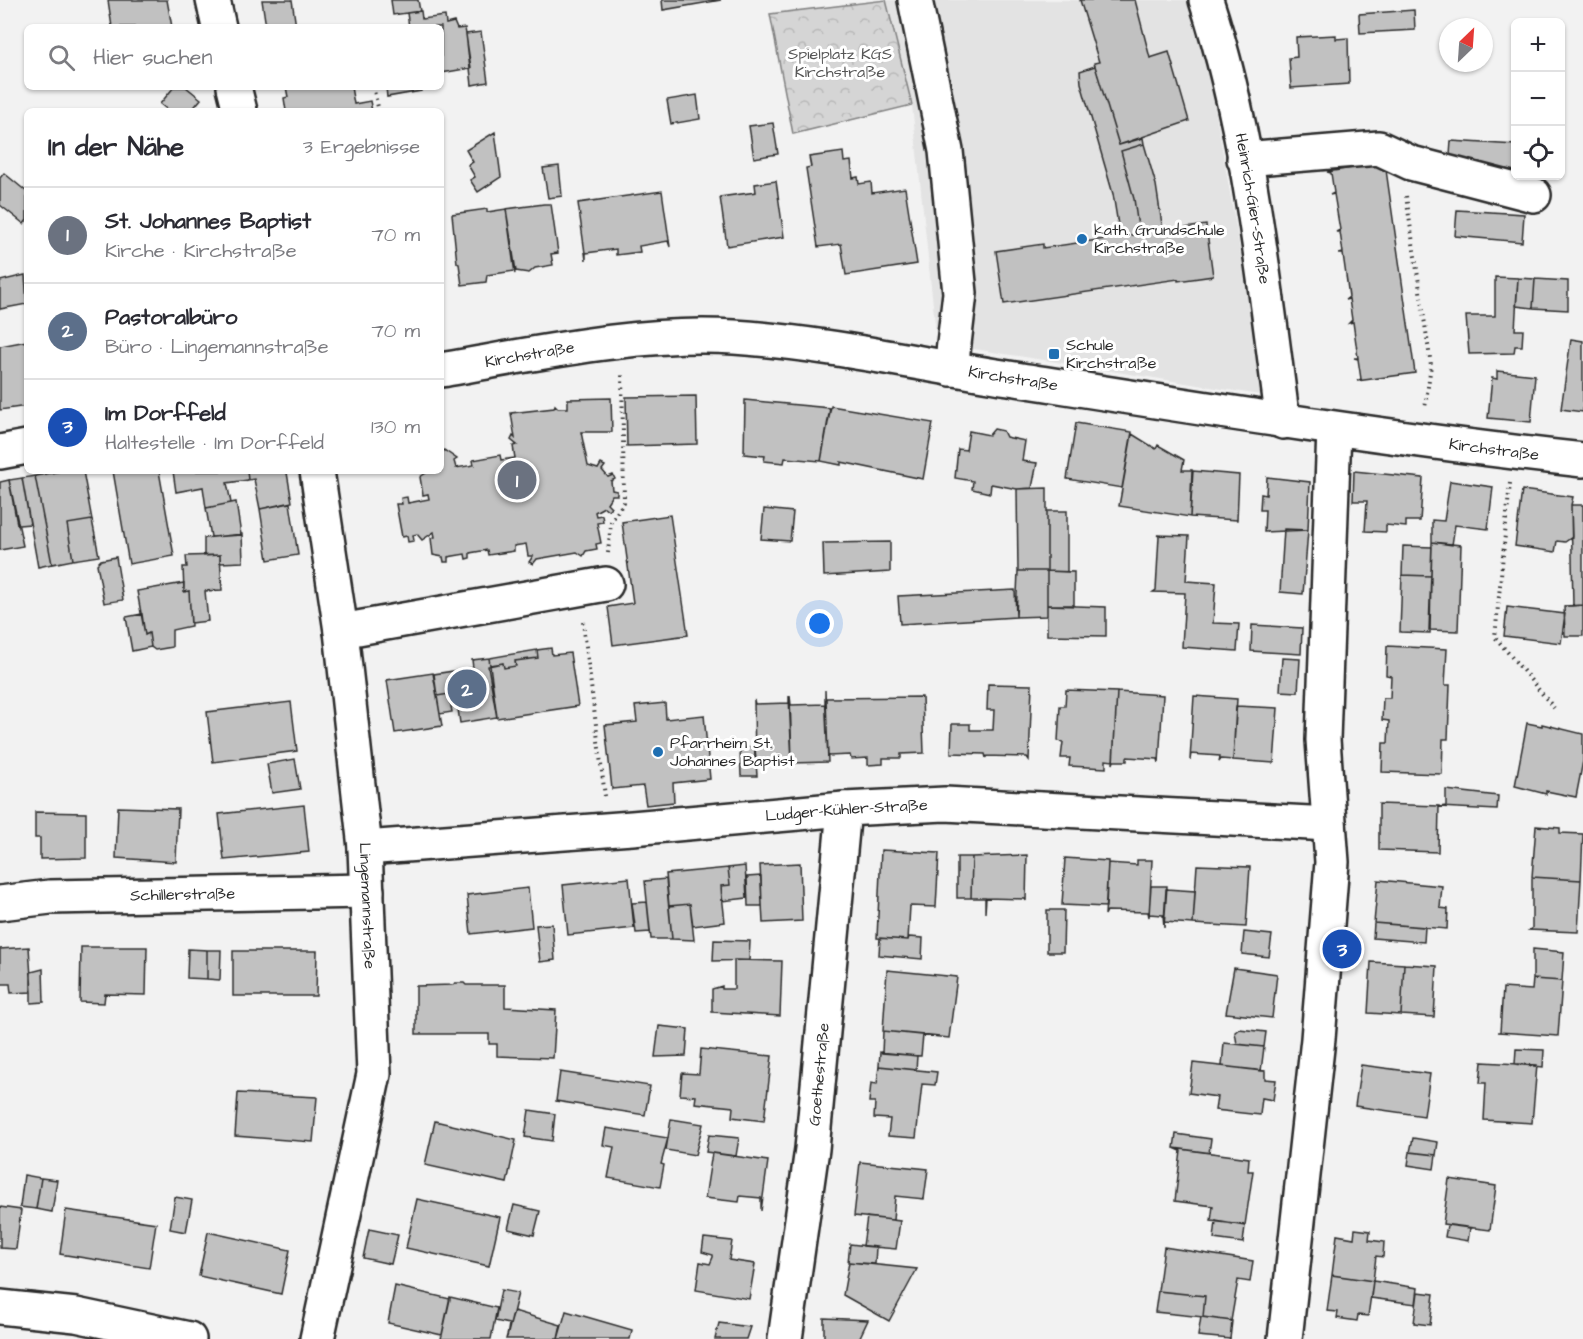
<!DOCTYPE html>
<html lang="de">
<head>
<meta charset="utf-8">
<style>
  body { margin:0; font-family:"Architects Daughter",sans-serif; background:#f2f2f3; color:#2b2b33 }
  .controls { position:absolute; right:18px; top:18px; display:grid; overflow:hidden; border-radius:9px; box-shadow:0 2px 4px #0004 }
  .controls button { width:54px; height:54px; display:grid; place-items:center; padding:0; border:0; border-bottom:2px solid #e1e1e2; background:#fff; color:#2b2b33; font:30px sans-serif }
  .compass { position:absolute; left:1439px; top:18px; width:54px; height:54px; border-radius:50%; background:#fff; box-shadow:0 2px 4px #0004; rotate:25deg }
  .you { position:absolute; left:820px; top:624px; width:21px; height:21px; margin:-15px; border:4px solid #fff; border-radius:50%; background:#1a73e8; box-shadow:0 0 0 9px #1a73e833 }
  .badge { display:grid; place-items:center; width:39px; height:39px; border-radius:50%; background:#1f6fb2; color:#fff; font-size:20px; font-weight:700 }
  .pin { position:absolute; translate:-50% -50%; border:3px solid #fff; box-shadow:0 2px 6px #0006 }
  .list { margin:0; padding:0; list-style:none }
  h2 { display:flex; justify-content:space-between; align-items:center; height:78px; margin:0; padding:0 24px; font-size:26px }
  h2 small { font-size:20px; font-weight:400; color:#7c7c81 }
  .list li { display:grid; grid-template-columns:39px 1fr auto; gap:18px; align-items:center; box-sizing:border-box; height:96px; padding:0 24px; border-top:2px solid #e1e1e2 }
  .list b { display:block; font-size:22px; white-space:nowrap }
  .list p { margin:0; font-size:20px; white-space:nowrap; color:#7c7c81 }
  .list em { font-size:20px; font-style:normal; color:#7c7c81 }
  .icon { flex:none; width:33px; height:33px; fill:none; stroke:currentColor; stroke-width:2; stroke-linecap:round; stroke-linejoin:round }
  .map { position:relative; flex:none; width:1583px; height:1339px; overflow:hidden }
  .search { position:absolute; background:#fff; box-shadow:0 2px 4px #0004; left:24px; top:24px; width:420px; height:66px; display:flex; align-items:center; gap:15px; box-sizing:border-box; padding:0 21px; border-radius:9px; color:#7c7c81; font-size:22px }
  .panel { position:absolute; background:#fff; box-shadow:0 2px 4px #0004; left:24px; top:108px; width:420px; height:366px; border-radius:9px }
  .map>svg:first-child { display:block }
  .built { fill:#e3e3e3 }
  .forest { fill:url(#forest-crowns); stroke:#808080; stroke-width:1.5 }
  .building { fill:#c1c1c1; stroke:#2b2b2b; stroke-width:1.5 }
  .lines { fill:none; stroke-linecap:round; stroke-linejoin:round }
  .minor-casing { stroke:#2b2b2b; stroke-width:38 }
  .path { stroke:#2b2b2b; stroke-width:4; stroke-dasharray:1.5 4.5; stroke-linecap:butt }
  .minor { stroke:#fff; stroke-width:33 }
  .poi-dot { fill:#1f6fb2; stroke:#fff; stroke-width:2 }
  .labels { text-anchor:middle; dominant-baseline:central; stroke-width:6; stroke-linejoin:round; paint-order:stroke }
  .park-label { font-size:16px; fill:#565656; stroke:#fff }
  .street-label { font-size:16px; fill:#2b2b2b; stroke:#fff }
  .poi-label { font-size:16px; fill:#2b2b2b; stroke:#fff; text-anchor:start }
</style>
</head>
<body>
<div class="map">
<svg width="1583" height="1339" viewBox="0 0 1583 1339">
  <defs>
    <pattern id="forest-crowns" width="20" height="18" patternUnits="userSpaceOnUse" patternTransform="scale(1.5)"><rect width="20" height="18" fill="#d5d5d5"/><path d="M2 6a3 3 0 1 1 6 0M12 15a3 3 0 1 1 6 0" fill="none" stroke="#b7b7b7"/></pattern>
  </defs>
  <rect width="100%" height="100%" fill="#f2f2f2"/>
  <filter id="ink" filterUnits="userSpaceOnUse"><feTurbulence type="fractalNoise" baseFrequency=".0167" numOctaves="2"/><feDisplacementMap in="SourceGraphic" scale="12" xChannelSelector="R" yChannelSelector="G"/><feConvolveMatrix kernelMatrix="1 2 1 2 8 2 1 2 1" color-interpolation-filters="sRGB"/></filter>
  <g filter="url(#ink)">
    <path class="built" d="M880 0H1190L1203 40 1266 396 937 343 912 105 793 134 770 14Z"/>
    <path class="forest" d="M886 0 912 105 793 134 770 14Z"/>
    <path class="building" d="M108 0H167L172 27H112Z
      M262 0H292L296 27H266Z
      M391 0H418L420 11 393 15Z
      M662 0H721L663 10Z
      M1080 0H1135L1150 58 1169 52 1189 121 1119 145 1095 66 1094 63 1099 62Z
      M1414 10 1415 30 1360 33 1359 14Z
      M421 11 422 19 445 16 446 24 454 22 457 29 465 28 471 68 441 73V27H409L407 13Z
      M481 32 488 82 472 85 466 34Z
      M1336 35V39L1348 38 1349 84 1291 88 1289 58 1297 57 1296 37Z
      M1095 66 1119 145 1143 138 1144 144 1121 151 1134 199 1139 234 1120 237 1113 194 1081 83 1080 71Z
      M174 87H186L201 99 191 111H169L160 104Z
      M286 87H351L354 104 370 101 372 111H286L284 98 288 97Z
      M386 87H421V91L387 97Z
      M697 95 700 119 671 124 667 100Z
      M773 123 778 154 754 158 749 126Z
      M495 132 501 177 478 192 470 180 475 177 468 165 473 162 466 150Z
      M1451 141 1516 145V173L1449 168Z
      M1144 144 1156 185 1163 231 1206 225 1213 276 1178 281V279L1004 304 996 251 1043 244V248L1139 234 1134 199 1121 151Z
      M843 152 844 162 851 161 853 178 858 177 859 184 871 182 872 193 905 188 917 264 846 275 841 244 818 247 806 168 811 167 809 157Z
      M1385 163 1415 373 1357 381 1361 379 1358 359 1354 358H1358L1353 322 1349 323 1352 320 1349 299 1345 300 1349 297 1343 254H1339L1343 253 1340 232H1336L1340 230 1334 194 1330 195 1334 193 1331 173 1327 172Z
      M559 166 562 196 548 198 543 168Z
      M4 173 27 192V220L24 224 0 205V178Z
      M776 181 784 237 727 246 720 197 756 192 755 184Z
      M662 191 670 247 668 241 639 246 640 252 616 255V249L586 253V260L578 203Z
      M544 204H551L558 253 551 254 553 265 535 268 529 273 516 271 506 209Z
      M487 209V212L506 209 515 274 514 271 487 275 486 282 462 285 459 264 457 263 452 214Z
      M1457 210 1524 214 1522 242 1455 236Z
      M25 275 27 304 0 309V281Z
      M1495 277 1518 278 1515 330H1523L1522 346H1515L1514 353 1469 354 1466 316H1495Z
      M1518 278 1535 279 1533 308 1516 306Z
      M1535 279 1568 281V310L1533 308Z
      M1571 339 1583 341V412L1561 409Z
      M27 341V406L0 410V346Z
      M1497 371 1535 375 1531 422 1488 418 1492 378 1497 379Z
      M696 396 697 444 627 446 626 397Z
      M611 398 612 432H581L588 466 598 469 601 464 605 466 602 470 608 477 613 475 615 479 611 481 612 490 617 491V495H612L607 503 611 507 608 510 604 507 595 512 596 516 602 515 603 522 597 523 601 543 596 544 597 549 586 551 583 556 577 552 537 559 533 564 529 562 533 556H528L526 544 514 546V551L488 555 487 550 470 553V558L466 559 465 554 448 557V562H444L443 557 433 555 431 538 435 537 434 532 422 540 417 534 413 535 414 541 408 542 407 536 402 537 396 504H402L401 498 407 497 408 503 429 499 428 494 423 495 420 477 429 471H441V454L444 450 457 459 454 461 456 468 474 465 473 460 500 455 501 460 515 458 513 446 517 445 511 440 513 436 515 438 511 413 554 408 555 405 558 408H568V399Z
      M745 400 830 408 821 461 785 458 784 463 764 461 765 456 744 454Z
      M831 406 933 423 923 479 841 462V465L821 461Z
      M1076 423 1132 432 1122 488 1067 479Z
      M994 429 1003 431 1006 437 1025 441 1022 461 1037 463 1032 488 1017 489 991 484 990 493 972 489 973 481 955 478 958 449 966 450 969 431 989 435Z
      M1132 434 1156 449 1158 445 1184 460 1182 470H1192L1190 517 1119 506Z
      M61 471H83L92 520 67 524 73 560 52 564 35 476Z
      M113 471H159L174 556 129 564Z
      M173 471H247L248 480 227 483 231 503 206 508 203 487 176 492Z
      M247 471H291L287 473 292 502 260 509 254 479 248 480Z
      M1193 471 1239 475 1237 520 1190 517Z
      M1354 471 1423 478 1420 521H1406V527L1386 525V532L1365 531 1367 501H1353Z
      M35 476 52 564 38 567 22 478Z
      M1267 477 1310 482 1308 530 1264 532 1265 510H1260L1261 494 1266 495Z
      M22 478 30 524 19 525 17 524 9 480Z
      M9 480 23 546 0 550V482Z
      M1450 481 1493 487 1488 529 1455 525 1452 545 1432 542V520L1444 521Z
      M1047 488V571H1018L1017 489Z
      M1522 490 1573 497 1571 505 1572 537 1565 542 1557 541 1555 552 1515 546Z
      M236 502 241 535 211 537 206 508Z
      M290 503 298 555 268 560 260 509Z
      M1571 505H1583V605L1573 606Z
      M764 509 793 512 790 541 761 539Z
      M1047 511H1067V572L1047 571Z
      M670 515 688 635 613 645 608 607 633 603 622 522Z
      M92 520 99 556 73 560 67 524Z
      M1284 529 1308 530 1303 594 1280 592Z
      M242 534 243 562 220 563V555L204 556V538Z
      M1157 535 1189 536 1186 581 1216 583 1213 623 1239 624 1237 651 1182 647 1185 593 1153 592 1156 590 1159 536Z
      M890 542V572L824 576 823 543Z
      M1432 542 1461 545 1458 631 1429 630Z
      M1403 546 1432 547 1431 576 1402 575Z
      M220 555 222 590 205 591 208 621 191 623 189 591 184 592 183 567H187L186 556Z
      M116 557 123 600 104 603 97 564 101 560Z
      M1018 571H1047V616L1016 617Z
      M1047 571 1074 572V605H1047Z
      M1402 575 1431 576 1430 633 1400 632Z
      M184 583V592L189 591 191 626 172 630V647L155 650 151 647 149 633 145 635 137 591Z
      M1015 590 1016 617 900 624 898 596Z
      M1047 605 1106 607V636L1047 635Z
      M1583 605V636H1565L1564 606Z
      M1507 607 1565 614 1561 643 1504 636Z
      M142 614 145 635 149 633 151 647 132 651 126 617Z
      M1252 625 1302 628 1301 654 1251 651Z
      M1387 646 1447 649 1445 685H1450L1448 739H1443L1442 774 1382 772 1383 743H1388L1389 721 1382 720 1383 698H1390L1391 676 1386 675Z
      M551 648 552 655 570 653 578 706 497 718 488 666 503 663 504 668 516 666 515 661 538 658 537 650Z
      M537 650 538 658 515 661 516 666 504 668 503 663 490 665 489 658Z
      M489 658 497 717 460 723 457 702 450 703 449 694 437 696 434 674 473 668 472 660Z
      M1282 658 1300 659 1298 692 1280 691Z
      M433 673 442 726 395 733 387 680Z
      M988 684 1032 685 1029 760 1027 757 986 756V758L985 754 951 753 952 724H970V730H993L994 710H987Z
      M825 690 828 762 792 763 790 696 791 705 825 704Z
      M1066 690 1117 692 1113 761 1106 760V768L1069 766 1070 758H1061L1063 742 1058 741 1060 706H1065Z
      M1117 692 1163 695 1159 763 1158 759 1127 757V761H1114L1113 764Z
      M449 694 452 712 440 714 437 696Z
      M789 696 792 763 755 764 754 700 755 704 789 703Z
      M1194 696 1237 699 1233 760 1221 759 1219 762 1220 756 1191 754 1190 760Z
      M922 697 924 753 901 754V758H883V764L868 765V758L851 759 850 755 828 756 826 698Z
      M291 702 297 751 213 762 207 712Z
      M665 703 666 719 704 715 710 779 673 783 674 802 646 805 643 786 612 789 605 725 637 722 635 706Z
      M1236 706 1278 708 1274 763 1233 760Z
      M1527 723 1542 726V724L1583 734V761L1576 797 1546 791V794L1515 786Z
      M755 747 757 776H741L740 748Z
      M295 759 300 789 272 793 267 764Z
      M1446 790 1498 796 1497 810 1439 807 1446 806Z
      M1379 804 1439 806 1438 852 1379 850Z
      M304 805 309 852 224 860 219 814Z
      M118 807 178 809 176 862 116 858Z
      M35 812 86 813V858L40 859V838H35Z
      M1536 826 1560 828V833L1583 834 1581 880 1532 877Z
      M881 850 939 853 936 907 910 906 908 940 877 938Z
      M1027 855 1026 901 1025 899 986 898 985 913V898H971L972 857Z
      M957 857H972L971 898H957Z
      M1065 858 1108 861 1106 907 1062 905Z
      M1137 860H1152L1149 917 1148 912 1107 911 1105 915 1108 863 1137 865Z
      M800 863 802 921 763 923 760 865Z
      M1197 865 1250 867 1246 927 1193 924Z
      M745 866 747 898 722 901 721 886 730 885 728 868Z
      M728 868 730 885 721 886 725 922 693 926 690 904 669 906 666 874Z
      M761 876 762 906H748L747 877Z
      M1532 877 1581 880 1578 932 1529 930 1532 928Z
      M629 878 634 928 568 935 563 885Z
      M666 879 672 939H651L645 881Z
      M1378 880 1442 886 1440 908 1448 909 1447 929 1374 923Z
      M1151 886H1167L1164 928 1163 915 1149 914Z
      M528 888 532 927 471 934 467 895Z
      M1166 889 1195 891 1193 924 1164 922Z
      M647 902 650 932 636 933 632 903Z
      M690 904 694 940 672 939 669 906Z
      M1047 910H1064L1063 952H1047Z
      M1374 923 1425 927 1424 942 1373 938Z
      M552 924 555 960 540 962 536 925Z
      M1244 932 1272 935 1269 957 1242 954Z
      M909 937 923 938 922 959 879 955 880 938 908 940Z
      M714 940 750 941 749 960 713 961Z
      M29 947 32 992 11 993 10 984H0V949Z
      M81 947H147L146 995 105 994 104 1003 80 1002Z
      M188 949 207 950V979L187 978Z
      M1533 949 1564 952 1562 981 1533 979Z
      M207 950H221L220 980 207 979Z
      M233 951H317L316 996H233Z
      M734 960 782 961 780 1016 712 1012V989L722 986V989H734Z
      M1371 962 1404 964 1401 1015 1368 1013Z
      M1404 964 1437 966 1434 1017 1401 1015Z
      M1234 968 1277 974 1272 1018 1226 1013Z
      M43 969 44 1002 31 1003V972Z
      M887 970 957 977 949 1038 883 1031Z
      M1533 979 1562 981 1558 1036 1498 1032H1500L1503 988 1532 990Z
      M455 983H464L466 985H505V1007L556 1010 553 1058 497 1056V1044H489V1034H416V986L453 985Z
      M659 1026 688 1029 686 1056 655 1057Z
      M1239 1029 1266 1032 1264 1047 1237 1044 1235 1032Z
      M883 1031 923 1035 921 1056 882 1053Z
      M1224 1043 1264 1047 1261 1071 1222 1066Z
      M701 1049 772 1056 764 1121 732 1117 733 1107 695 1103 696 1096 680 1095 682 1073 699 1074Z
      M1516 1049 1544 1050 1543 1067 1515 1064Z
      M880 1052 917 1056 916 1070 879 1066Z
      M1482 1062 1537 1065 1532 1123 1484 1120 1486 1083H1480Z
      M1193 1063 1265 1071V1079L1276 1080 1273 1100 1262 1098 1260 1115 1215 1110 1217 1097 1189 1093Z
      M1361 1065 1430 1074 1424 1116 1355 1106Z
      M879 1066 937 1072 935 1085 922 1084 916 1138 888 1136 890 1119 874 1118 875 1102H869L871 1083 877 1084Z
      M560 1072 650 1086 645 1115 556 1101Z
      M238 1093 317 1097 313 1142 235 1136Z
      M529 1110 555 1114 552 1141 525 1137Z
      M671 1119 703 1124 695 1155 666 1150Z
      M435 1121 516 1140 507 1183 425 1165Z
      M606 1128 668 1138 661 1164 664 1165 660 1187 608 1178 614 1147 603 1145Z
      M1176 1134 1211 1139 1209 1153 1174 1148Z
      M709 1135 739 1138 736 1156 706 1152Z
      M1413 1138 1438 1142 1436 1155 1410 1152Z
      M1174 1148 1249 1158 1248 1171H1253L1245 1225 1211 1221 1213 1206 1175 1201 1181 1151Z
      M1410 1152 1436 1155 1434 1169 1408 1165Z
      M712 1153 768 1161 761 1211V1198L740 1196 739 1202 705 1198Z
      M860 1162 928 1169 924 1199 895 1196 893 1220 854 1216Z
      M24 1175 41 1178 36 1209 20 1207Z
      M41 1178 57 1180 52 1212 36 1209Z
      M1449 1179 1496 1186 1490 1230 1443 1224Z
      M175 1197 192 1200 186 1232 170 1229Z
      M417 1199 500 1217 489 1266 406 1248Z
      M514 1205 540 1211 534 1235 508 1229Z
      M0 1207 21 1210 16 1249 0 1248Z
      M66 1210 156 1223 149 1268 60 1254Z
      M867 1217 900 1221 896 1249 863 1246Z
      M1216 1221 1245 1226 1243 1243 1214 1239Z
      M1447 1225 1470 1228 1468 1241 1445 1237Z
      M369 1229 398 1235 391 1264 363 1258Z
      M1355 1229 1370 1231 1369 1240 1384 1242 1383 1257 1376 1256 1373 1281 1332 1275 1337 1235 1354 1238Z
      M208 1232 290 1250 281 1294 199 1276Z
      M704 1238 732 1241 729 1260 755 1264 749 1299 696 1290 700 1262 710 1264 713 1257V1255L702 1252Z
      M850 1244 876 1247 875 1264 848 1262Z
      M1164 1247 1253 1261 1250 1282 1238 1280 1231 1321 1203 1317 1205 1296 1158 1291Z
      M849 1262 917 1269 889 1321 843 1295Z
      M1332 1275 1373 1281 1368 1316 1358 1315 1357 1321 1337 1318 1338 1312 1327 1311Z
      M1373 1281 1418 1288 1416 1304 1371 1298Z
      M395 1286 450 1299 442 1335 388 1323Z
      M501 1290 518 1293 507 1337 509 1324 495 1321Z
      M1158 1291 1205 1296 1203 1317 1155 1312Z
      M1418 1292 1434 1294 1430 1325 1414 1323Z
      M450 1297 497 1308 491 1339H441Z
      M514 1311 561 1325 558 1339H506Z
      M566 1311 632 1330 630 1339H558Z
      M1201 1317 1232 1321 1230 1339 1198 1336Z
      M824 1318 868 1320 859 1339H835L824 1338Z
      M719 1323 750 1327 746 1339H715Z"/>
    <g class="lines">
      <g class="minor-casing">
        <g id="minor">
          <path d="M213 0 219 27"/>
          <path d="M915 0 946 151 960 293 951 369"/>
          <path id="s1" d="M1206 0C1250 135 1264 281 1283 422"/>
          <path d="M234 87 240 111"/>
          <path d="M1244 159 1379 148 1411 163 1534 195"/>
          <path id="s2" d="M441 370C535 354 639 331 734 337 826 343 918 364 1009 378 1200 408 1391 439 1583 460"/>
          <path d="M0 452 27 447"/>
          <path id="s3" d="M317 471 341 631 365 848 374 1074 317 1339"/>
          <path d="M341 631 606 584"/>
          <path id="s4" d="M365 848 632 828 844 809 945 804 1329 824"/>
          <path id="s5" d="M0 903 50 897 367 891"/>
          <path d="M0 1307 76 1315 189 1339"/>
          <path id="s6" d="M785 1339 812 1149 844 809"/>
          <path d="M1285 1339 1318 1039 1332 862 1323 740 1334 429"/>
        </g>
      </g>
      <path class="path" d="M373 87 379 111
        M1406 196 1431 365 1425 408
        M1510 483 1495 637 1554 708
        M608 553 611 522 624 502 622 373
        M583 622 605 796"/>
      <use href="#minor" class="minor"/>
    </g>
  </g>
  <g class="poi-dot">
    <circle cx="1082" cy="239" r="6"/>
    <rect x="1048" y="348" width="12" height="12" rx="3"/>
    <circle cx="658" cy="752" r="6"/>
  </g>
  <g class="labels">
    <g class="park-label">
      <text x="840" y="54">Spielplatz KGS<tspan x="840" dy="18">Kirchstraße</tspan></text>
    </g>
    <g class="street-label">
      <text stroke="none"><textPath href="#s1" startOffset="214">Heinrich-Gier-Straße</textPath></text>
      <text stroke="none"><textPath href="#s2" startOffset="90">Kirchstraße</textPath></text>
      <text stroke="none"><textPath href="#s2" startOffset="578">Kirchstraße</textPath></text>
      <text stroke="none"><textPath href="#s2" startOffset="1064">Kirchstraße</textPath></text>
      <text stroke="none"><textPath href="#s4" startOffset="483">Ludger-Kühler-Straße</textPath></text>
      <text stroke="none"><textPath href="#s5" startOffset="183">Schillerstraße</textPath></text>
      <text stroke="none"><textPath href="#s3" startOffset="438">Lingemannstraße</textPath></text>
      <text stroke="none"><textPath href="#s6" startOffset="267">Goethestraße</textPath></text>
    </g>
    <g class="poi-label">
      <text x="1094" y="230">kath. Grundschule<tspan x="1094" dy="18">Kirchstraße</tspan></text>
      <text x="1066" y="345">Schule<tspan x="1066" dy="18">Kirchstraße</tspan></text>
      <text x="670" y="743">Pfarrheim St.<tspan x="670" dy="18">Johannes Baptist</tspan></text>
    </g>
  </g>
</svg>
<div class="controls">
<button>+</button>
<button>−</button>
<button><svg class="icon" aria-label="locate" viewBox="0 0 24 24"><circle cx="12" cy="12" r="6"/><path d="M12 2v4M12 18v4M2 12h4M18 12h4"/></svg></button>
</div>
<svg class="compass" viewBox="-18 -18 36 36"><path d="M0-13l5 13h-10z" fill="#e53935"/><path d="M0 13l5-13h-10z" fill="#7c7c81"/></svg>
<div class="you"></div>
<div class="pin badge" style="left:517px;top:480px;background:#6b7280">1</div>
<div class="pin badge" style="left:467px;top:689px;background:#5c6f8a">2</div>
<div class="pin badge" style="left:1342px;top:949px;background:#1a4fb4">3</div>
<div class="search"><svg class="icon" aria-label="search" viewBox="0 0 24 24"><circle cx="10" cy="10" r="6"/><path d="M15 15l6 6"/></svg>Hier suchen</div>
<section class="panel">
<h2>In der Nähe<small>3 Ergebnisse</small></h2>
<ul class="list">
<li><span class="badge" style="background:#6b7280">1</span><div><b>St. Johannes Baptist</b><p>Kirche · Kirchstraße</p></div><em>70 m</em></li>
<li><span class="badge" style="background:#5c6f8a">2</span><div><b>Pastoralbüro</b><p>Büro · Lingemannstraße</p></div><em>70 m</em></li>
<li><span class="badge" style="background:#1a4fb4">3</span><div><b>Im Dorffeld</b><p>Haltestelle · Im Dorffeld</p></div><em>130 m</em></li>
</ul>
</section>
</div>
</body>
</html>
